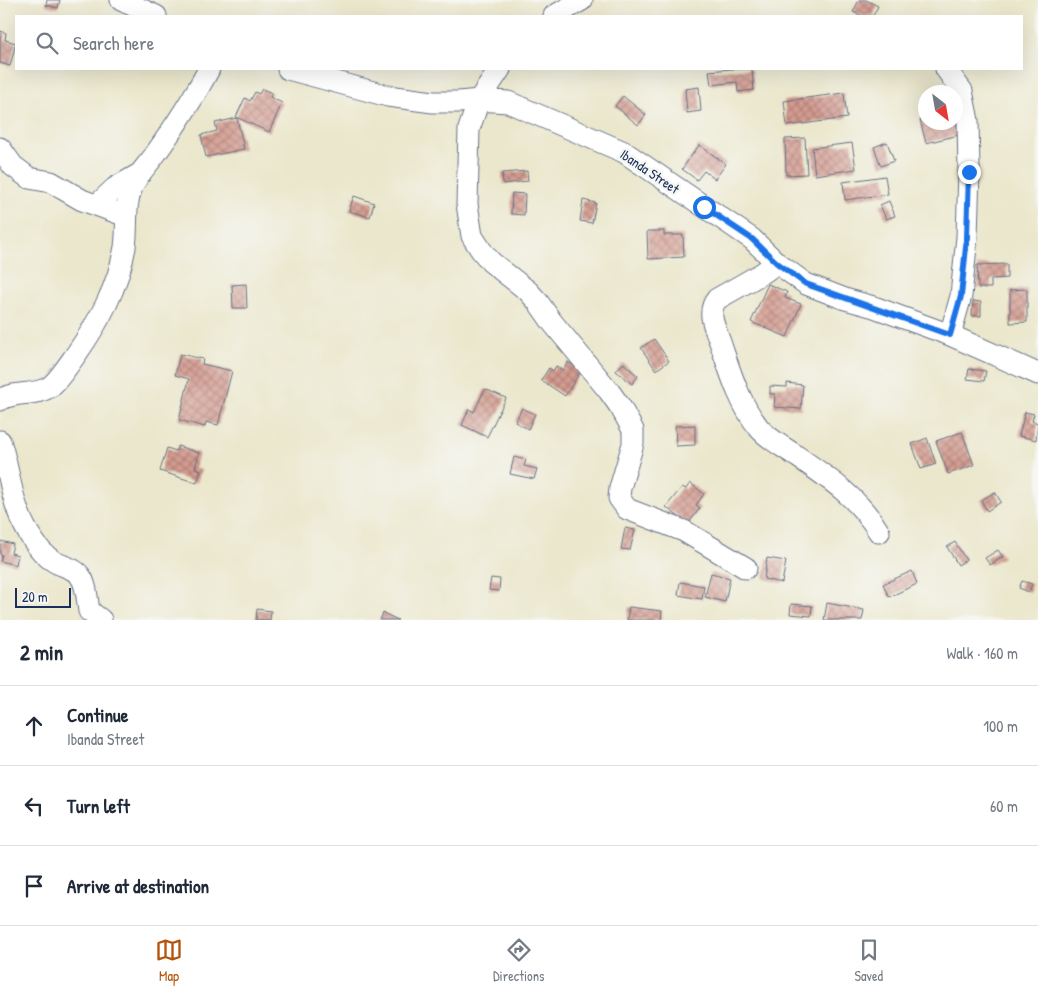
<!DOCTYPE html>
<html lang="en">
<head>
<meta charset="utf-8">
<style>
  body { margin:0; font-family:"Patrick Hand",sans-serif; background:#f6f6f7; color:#1f2937 }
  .compass { position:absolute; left:918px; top:85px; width:45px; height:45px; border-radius:50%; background:#fff; box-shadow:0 5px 20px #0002; rotate:149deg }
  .scale { position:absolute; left:15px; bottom:12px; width:56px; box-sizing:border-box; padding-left:5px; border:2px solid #1b2f5e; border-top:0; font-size:14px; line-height:18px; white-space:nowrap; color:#1b2f5e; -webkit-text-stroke:4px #f6f6f2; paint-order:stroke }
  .stop { position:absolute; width:15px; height:15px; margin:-11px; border:4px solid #1a73e8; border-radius:50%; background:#fff }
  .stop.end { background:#1a73e8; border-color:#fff; box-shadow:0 1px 5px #0008 }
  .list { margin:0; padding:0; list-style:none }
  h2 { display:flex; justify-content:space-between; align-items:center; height:65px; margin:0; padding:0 20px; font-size:21px }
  h2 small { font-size:16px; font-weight:400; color:#747a83 }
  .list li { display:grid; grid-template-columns:32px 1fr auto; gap:15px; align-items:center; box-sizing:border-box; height:80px; padding:0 20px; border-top:1px solid #e0e1e3 }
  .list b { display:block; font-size:19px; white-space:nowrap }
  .list p { margin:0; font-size:16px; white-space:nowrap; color:#747a83 }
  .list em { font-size:16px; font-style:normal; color:#747a83 }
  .icon { flex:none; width:28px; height:28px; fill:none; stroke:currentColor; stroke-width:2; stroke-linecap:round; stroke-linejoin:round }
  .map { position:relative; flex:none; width:1038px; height:620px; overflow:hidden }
  .search { position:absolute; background:#fff; box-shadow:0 5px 20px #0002; left:15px; right:15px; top:15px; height:55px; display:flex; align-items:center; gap:12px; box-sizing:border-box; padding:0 18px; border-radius:0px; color:#747a83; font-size:19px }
  .sheet { height:305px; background:#fff }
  nav { display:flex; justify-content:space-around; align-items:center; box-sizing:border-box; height:70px; border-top:1px solid #e0e1e3; background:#fff; font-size:14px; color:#747a83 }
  nav a { display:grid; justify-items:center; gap:2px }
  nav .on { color:#b45309 }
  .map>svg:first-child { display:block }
  .building { fill:url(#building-cross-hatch) }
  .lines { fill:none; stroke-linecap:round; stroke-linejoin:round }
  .minor-casing { stroke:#646f84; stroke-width:23 }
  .minor { stroke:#fff; stroke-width:21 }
  .route { stroke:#1a73e8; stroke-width:6 }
  .labels { text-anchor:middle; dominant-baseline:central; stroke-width:5; stroke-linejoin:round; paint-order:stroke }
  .street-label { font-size:14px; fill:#1b2f5e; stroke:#f6f6f2 }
</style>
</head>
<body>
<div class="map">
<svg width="1038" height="620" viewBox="0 0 1038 620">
  <defs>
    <pattern id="building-cross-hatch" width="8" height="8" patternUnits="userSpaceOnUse" patternTransform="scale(1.25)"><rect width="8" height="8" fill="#d49b8f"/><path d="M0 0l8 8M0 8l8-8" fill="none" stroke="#ab7f78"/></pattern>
  </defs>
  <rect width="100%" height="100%" fill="#f6f6f2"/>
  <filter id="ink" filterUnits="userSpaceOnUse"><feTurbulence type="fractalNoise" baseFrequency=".02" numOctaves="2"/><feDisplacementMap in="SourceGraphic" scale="10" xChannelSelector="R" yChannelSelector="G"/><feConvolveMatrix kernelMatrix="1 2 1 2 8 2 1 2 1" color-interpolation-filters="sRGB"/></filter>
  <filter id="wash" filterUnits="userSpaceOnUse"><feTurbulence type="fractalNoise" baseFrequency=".0096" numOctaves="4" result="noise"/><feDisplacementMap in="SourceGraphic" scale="20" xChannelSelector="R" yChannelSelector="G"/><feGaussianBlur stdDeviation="1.12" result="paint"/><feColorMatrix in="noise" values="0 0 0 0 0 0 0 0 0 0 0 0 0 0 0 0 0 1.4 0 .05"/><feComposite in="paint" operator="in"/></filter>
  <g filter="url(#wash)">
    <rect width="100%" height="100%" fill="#ebe7cc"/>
    <g id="blocks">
      <path class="building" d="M47 0H60L58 8 46 5Z
        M859 0H866L878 6 873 16H863L853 12Z
        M0 31 6 33 5 40 16 43 10 66 0 63Z
        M731 69H752L754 90 738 92 737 82 711 85 709 71Z
        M699 87 701 111 687 113 685 89Z
        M262 89 272 93 270 97 282 103 269 132 236 117 245 98 250 101 255 92 259 94Z
        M844 93 847 118 787 126 784 101Z
        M623 96 646 115 638 125 615 106Z
        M237 118 244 149 206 157 201 135 217 131 215 123Z
        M926 119V122H956L959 135 926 143 920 120Z
        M805 138 807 174 786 175 785 139Z
        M887 142 894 161 881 166 874 147Z
        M852 143 856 169 815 175 812 148Z
        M699 145 726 164 715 179 704 171 697 180 682 169Z
        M527 171 528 181 503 184 502 173Z
        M885 176 888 194 845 200 843 182Z
        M512 193 525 194 524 215 511 214Z
        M354 196 374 203 370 217 349 211Z
        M583 200 596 203 592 223 580 221Z
        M889 201 895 216 886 219 880 205Z
        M647 231H664V235H683L684 257 648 259Z
        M1007 264V278L991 279V288H978L977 265Z
        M246 284 247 308H233L232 285Z
        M768 284 787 292 785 298 801 304 787 337 751 322Z
        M1027 289V322L1010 323V290Z
        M973 301 981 302V316H972Z
        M654 339 669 361 656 370 641 348Z
        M180 354 203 359 202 364 232 371 218 425 206 422 205 427 179 420 189 379 175 375Z
        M568 362 581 371 565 396 541 380 549 368 553 371 556 366 563 370Z
        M623 363 638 376 632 384 616 371Z
        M969 369 986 371 984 381 967 379Z
        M787 383 803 385 801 409 774 407 775 394H770V386L787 387Z
        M485 389 506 398 487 437 462 425 469 409 474 412Z
        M522 408 535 414 528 429 515 422Z
        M1025 412 1034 414 1032 421 1038 423 1036 440 1019 436Z
        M695 425V445L676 446 675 426Z
        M962 432 974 465 948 474 936 441Z
        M927 438 936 464 921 469 912 444Z
        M178 446 199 453 195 468 201 470 197 483 160 471 167 448 176 451Z
        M514 457 526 460 524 466 537 469 534 479 510 474Z
        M690 483 704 494 696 505 700 508 688 524 666 507 682 487 686 489Z
        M995 492 1001 502 987 511 981 500Z
        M625 528 635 530 630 550 621 549Z
        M0 541 13 544 11 553 18 555 16 565 0 561 2 555 0 554Z
        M955 542 966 560 958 565 947 547Z
        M998 550 1003 557 990 565 985 558Z
        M767 558 786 561 782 583 764 579Z
        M912 571 917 584 889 597 883 584Z
        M711 573 730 578 725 602 705 597Z
        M491 578 500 579 499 591 489 590Z
        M1022 581 1032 584 1029 592 1019 588Z
        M680 582 704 586 702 599 678 595Z
        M827 603 864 610 862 620H824Z
        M791 604 812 606 811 616 790 614Z
        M629 607 662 611 661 620H627Z
        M257 609 271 611 270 620H256Z
        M383 613 398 620H380Z"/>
    </g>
  </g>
  <g filter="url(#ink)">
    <use href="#blocks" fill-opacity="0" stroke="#646f84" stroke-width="1"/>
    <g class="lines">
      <g class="minor-casing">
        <path id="minor" d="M121 0 156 16
          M554 16 582 0
          M288 69 388 96 433 102H459L479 100 508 102 624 152 752 239 777 263 806 284 845 299 874 307 950 335 1038 374
          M500 69 479 100 469 129 467 204 472 236 481 250 491 262 528 291 538 302 552 322 609 391 621 408 633 430V444L620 488 619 498 627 509 684 531 746 568
          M946 69 962 91 968 121 969 171 967 237 961 296 950 335
          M0 148 13 166 29 178 51 182 82 200 126 216
          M97 205 115 188 141 173
          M777 263 761 274 717 299C706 312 715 328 720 342 730 371 739 403 759 428 768 439 784 447 795 455 827 477 859 498 879 532
          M0 400C15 390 36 397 51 386 61 377 69 364 77 353 100 320 118 287 125 247 128 226 124 206 132 187 137 175 147 166 154 156 174 128 193 99 209 69
          M0 441C10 472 11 505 29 534 35 544 44 556 55 562 64 567 75 568 81 577 87 586 87 600 89 611L101 620"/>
      </g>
      <use href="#minor" class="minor"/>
    </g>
  </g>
  <g class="lines" filter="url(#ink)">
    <path class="route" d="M704 207 752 239 777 263 806 284 950 335 961 296 967 237 969 172"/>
  </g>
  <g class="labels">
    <g class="street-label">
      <text transform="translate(650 171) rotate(34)">Ibanda Street</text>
    </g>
  </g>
</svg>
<svg class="compass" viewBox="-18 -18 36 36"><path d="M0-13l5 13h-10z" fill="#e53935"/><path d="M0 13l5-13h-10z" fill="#747a83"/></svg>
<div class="scale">20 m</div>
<div class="stop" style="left:704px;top:207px"></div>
<div class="stop end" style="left:969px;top:172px"></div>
<div class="search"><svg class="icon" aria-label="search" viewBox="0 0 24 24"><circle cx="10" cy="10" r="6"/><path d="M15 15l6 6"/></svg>Search here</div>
</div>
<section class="sheet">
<h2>2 min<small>Walk · 160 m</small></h2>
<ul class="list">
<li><svg class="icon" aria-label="ahead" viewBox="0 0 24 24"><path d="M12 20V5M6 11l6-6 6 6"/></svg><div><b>Continue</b><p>Ibanda Street</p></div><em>100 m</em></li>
<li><svg class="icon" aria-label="left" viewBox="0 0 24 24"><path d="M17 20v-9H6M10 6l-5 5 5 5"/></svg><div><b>Turn left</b></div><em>60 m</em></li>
<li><svg class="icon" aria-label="arrive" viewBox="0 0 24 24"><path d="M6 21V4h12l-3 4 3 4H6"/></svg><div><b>Arrive at destination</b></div></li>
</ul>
</section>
<nav>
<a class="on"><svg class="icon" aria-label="map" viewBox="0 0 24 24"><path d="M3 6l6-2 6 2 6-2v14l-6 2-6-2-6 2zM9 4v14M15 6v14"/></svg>Map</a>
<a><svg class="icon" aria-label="directions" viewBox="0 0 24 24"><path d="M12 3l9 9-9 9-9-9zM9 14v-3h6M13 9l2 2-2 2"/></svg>Directions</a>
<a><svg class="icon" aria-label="saved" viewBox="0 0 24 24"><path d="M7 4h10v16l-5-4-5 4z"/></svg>Saved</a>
</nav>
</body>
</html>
